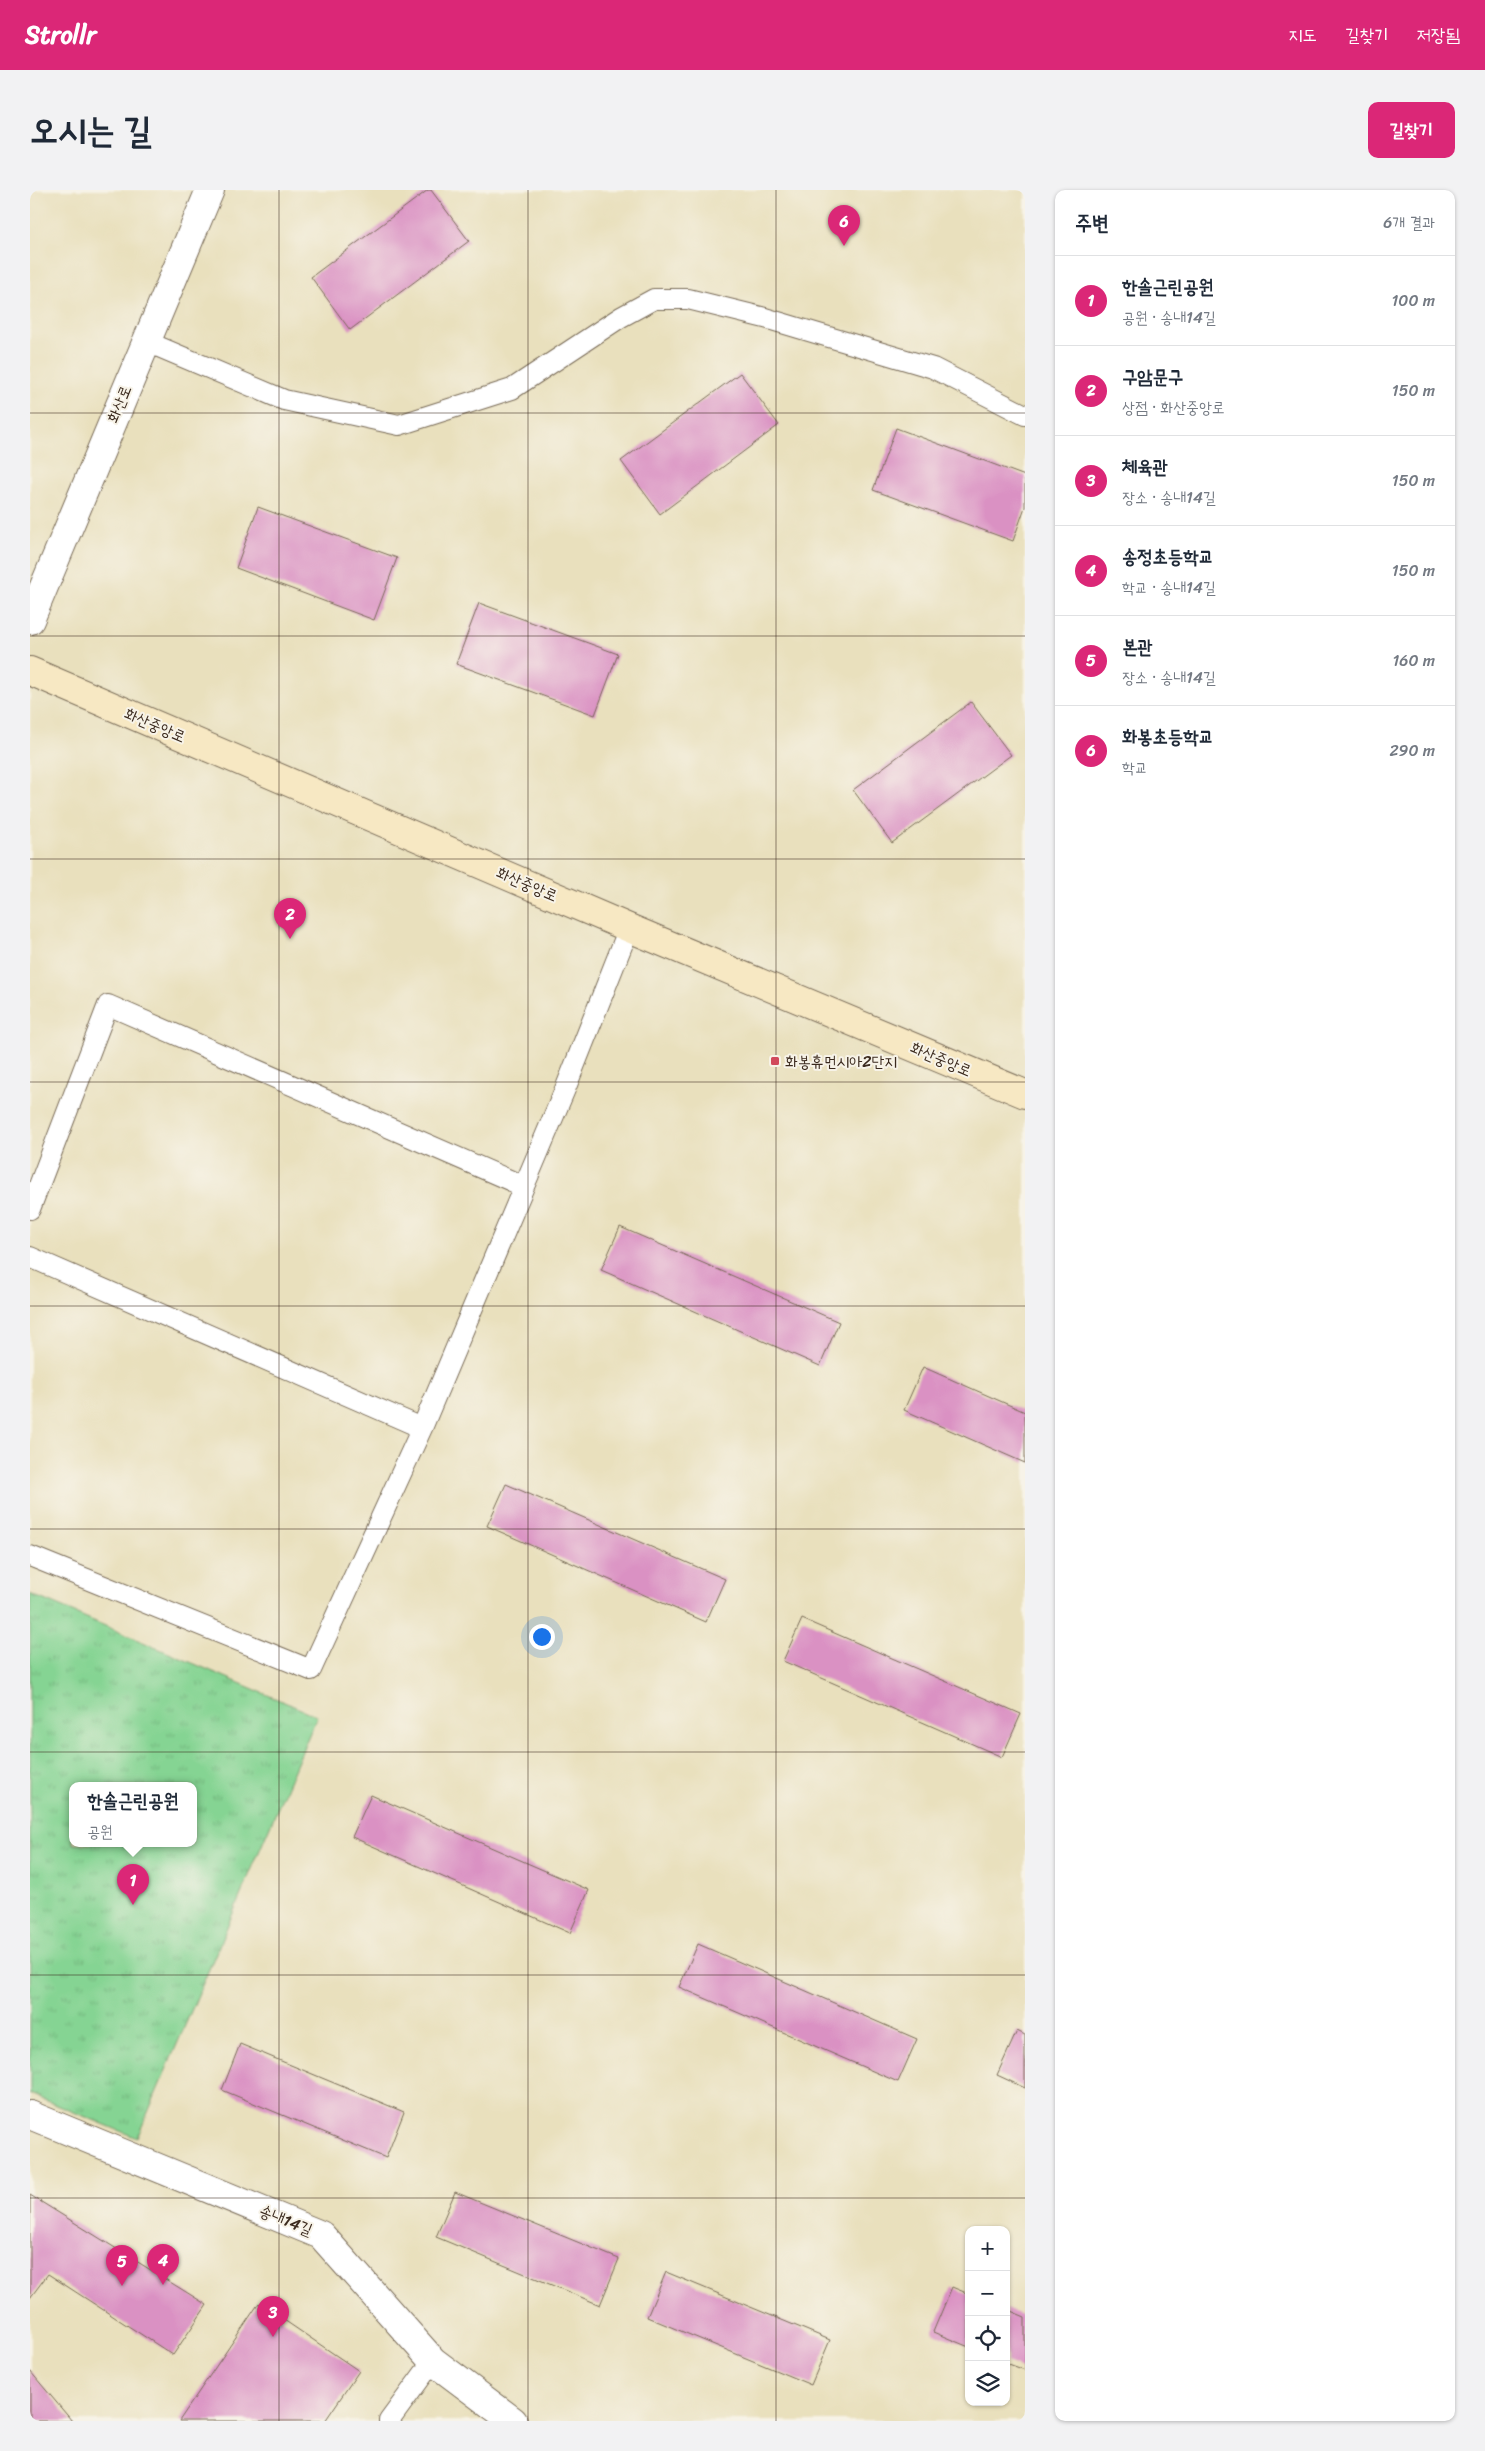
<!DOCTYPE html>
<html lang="ko">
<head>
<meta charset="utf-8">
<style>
  body { margin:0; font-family:Sriracha,"Poor Story",sans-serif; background:#f2f2f3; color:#1f2937 }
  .controls { position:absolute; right:15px; bottom:15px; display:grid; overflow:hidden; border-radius:10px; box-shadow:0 1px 4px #0004 }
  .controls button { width:45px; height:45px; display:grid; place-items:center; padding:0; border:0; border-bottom:1px solid #e0e1e3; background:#fff; color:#1f2937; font:25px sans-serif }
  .you { position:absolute; left:511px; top:1446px; width:18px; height:18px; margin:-12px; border:4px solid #fff; border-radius:50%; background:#1a73e8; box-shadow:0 0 0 8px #1a73e833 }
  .badge { display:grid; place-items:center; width:32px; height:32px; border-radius:50%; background:#db2777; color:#fff; font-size:16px; font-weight:700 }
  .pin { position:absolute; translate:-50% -41px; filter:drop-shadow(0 1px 2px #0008) }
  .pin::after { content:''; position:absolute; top:26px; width:18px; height:15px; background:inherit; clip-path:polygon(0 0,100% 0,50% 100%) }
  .popup { position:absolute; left:39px; top:1592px; width:128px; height:65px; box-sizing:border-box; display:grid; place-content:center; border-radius:10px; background:#fff; filter:drop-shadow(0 1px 4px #0005); font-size:16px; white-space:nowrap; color:#747a83 }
  .popup b { font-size:19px; color:#1f2937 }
  .popup::after { content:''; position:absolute; left:50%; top:100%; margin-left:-10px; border:10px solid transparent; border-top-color:#fff }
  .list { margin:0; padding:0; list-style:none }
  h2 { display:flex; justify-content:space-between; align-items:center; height:65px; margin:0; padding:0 20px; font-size:21px }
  h2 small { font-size:16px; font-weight:400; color:#747a83 }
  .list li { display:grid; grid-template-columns:32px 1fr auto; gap:15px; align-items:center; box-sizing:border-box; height:90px; padding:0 20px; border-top:1px solid #e0e1e3 }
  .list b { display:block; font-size:19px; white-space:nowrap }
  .list p { margin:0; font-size:16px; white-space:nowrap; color:#747a83 }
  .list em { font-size:16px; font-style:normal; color:#747a83 }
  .icon { flex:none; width:28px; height:28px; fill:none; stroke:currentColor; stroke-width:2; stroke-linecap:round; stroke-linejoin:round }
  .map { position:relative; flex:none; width:995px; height:2231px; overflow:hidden; border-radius:10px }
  header { display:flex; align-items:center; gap:30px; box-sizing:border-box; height:70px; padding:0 25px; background:#db2777; color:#fff }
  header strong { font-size:24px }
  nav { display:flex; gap:28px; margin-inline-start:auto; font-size:18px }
  .intro { display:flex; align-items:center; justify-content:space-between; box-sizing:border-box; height:120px; padding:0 30px }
  h1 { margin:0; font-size:35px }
  .button { padding:12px 22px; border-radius:10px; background:#db2777; color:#fff; font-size:18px; font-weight:700 }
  main { display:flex; gap:30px; padding:0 30px }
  aside { flex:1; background:#fff; border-radius:10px; box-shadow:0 1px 4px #0004 }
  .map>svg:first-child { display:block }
  .grass { fill:url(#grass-tufts); stroke:#607f58; fill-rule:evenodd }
  .building { fill:#da91c3 }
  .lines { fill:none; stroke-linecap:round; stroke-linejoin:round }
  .service-casing { stroke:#786a56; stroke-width:22 }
  .minor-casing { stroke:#786a56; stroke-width:30 }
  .tertiary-casing { stroke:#786a56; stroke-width:30 }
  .secondary-casing { stroke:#786a56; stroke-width:30 }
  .service { stroke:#fff; stroke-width:20 }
  .minor { stroke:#fff; stroke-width:28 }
  .tertiary { stroke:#fff; stroke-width:28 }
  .secondary { stroke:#f7e8c3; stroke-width:28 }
  .grid { fill:none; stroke:#3b2a1e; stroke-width:1; stroke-opacity:0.55 }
  .poi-dot { fill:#d1495b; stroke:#f7f3e8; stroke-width:2 }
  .labels { text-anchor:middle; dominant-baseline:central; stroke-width:4; stroke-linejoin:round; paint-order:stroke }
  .street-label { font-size:16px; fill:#3b2a1e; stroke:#f7f3e8 }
  .poi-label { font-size:16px; fill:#3b2a1e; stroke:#f7f3e8; text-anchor:start }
</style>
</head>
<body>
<header>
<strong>Strollr</strong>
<nav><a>지도</a><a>길찾기</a><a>저장됨</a></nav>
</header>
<div class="intro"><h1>오시는 길</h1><a class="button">길찾기</a></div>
<main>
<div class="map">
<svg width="995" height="2231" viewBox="0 0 995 2231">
  <defs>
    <pattern id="grass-tufts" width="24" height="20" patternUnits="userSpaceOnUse" patternTransform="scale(1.25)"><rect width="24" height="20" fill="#85d493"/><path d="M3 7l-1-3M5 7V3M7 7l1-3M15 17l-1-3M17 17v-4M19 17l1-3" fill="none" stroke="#74b67e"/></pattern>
  </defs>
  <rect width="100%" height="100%" fill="#f7f3e8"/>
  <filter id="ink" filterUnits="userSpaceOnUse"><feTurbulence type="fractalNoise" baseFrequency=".02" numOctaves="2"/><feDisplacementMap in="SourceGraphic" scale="10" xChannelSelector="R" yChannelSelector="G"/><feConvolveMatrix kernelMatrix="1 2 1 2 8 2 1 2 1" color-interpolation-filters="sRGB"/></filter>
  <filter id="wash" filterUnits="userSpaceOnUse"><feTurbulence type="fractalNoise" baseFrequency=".0096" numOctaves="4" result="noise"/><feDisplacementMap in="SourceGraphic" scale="20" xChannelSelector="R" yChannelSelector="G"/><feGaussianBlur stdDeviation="1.12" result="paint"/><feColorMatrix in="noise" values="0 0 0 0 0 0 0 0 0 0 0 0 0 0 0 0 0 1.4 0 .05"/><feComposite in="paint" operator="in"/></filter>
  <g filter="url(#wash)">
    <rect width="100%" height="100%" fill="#e9e0bd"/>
    <path class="grass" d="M0 1404 287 1526 107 1948 0 1904ZM43 1596H163V1654H43Z"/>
    <g id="blocks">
      <path class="building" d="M398 0H401L439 51 320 140 281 87Z
        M710 183 749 235 630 324 591 271Z
        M866 238 995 286V317L983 351 843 300Z
        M228 317 367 368 344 430 206 378Z
        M449 413 588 464 565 525 426 474Z
        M941 512 981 565 862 653 823 600Z
        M590 1037 809 1132 790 1176 571 1080Z
        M893 1177 995 1222V1273L874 1220Z
        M476 1294 695 1389 676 1432 457 1336Z
        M772 1429 991 1524 972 1567 753 1471Z
        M341 1605 559 1700 540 1743 322 1647Z
        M668 1754 887 1849 868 1892 649 1797Z
        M987 1841 995 1845V1898L967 1885Z
        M210 1854 374 1922 356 1968 192 1900Z
        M425 2002 589 2069 570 2115 406 2047Z
        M0 2005 177 2115 143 2165 18 2084 0 2108Z
        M636 2082 800 2150 781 2195 617 2127Z
        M922 2097 939 2104V2157L903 2142Z
        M229 2113 329 2181 295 2231H149Z
        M976 2119 995 2127V2180L976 2173Z
        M0 2181 42 2231H0Z"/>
    </g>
  </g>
  <g filter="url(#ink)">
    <use href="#blocks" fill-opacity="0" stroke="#786a56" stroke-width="1"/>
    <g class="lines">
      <g class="service-casing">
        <path id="service" d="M115 151 254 210 369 235 482 199 591 127 624 109H658L735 128 903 178 995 225
          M0 1019 78 815 493 996
          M0 1067 392 1238
          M0 1366 281 1480 392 1238 536 897 599 738
          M359 2231 403 2171"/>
      </g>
      <g class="minor-casing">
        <path id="minor" d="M0 1925 291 2045 403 2171 483 2231"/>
      </g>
      <g class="tertiary-casing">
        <path id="tertiary" d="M0 430 180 0"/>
      </g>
      <g class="secondary-casing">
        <path id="secondary" d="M0 481 599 738 995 904"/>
      </g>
      <use href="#service" class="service"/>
      <use href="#minor" class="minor"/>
      <use href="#tertiary" class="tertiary"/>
      <use href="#secondary" class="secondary"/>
    </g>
  </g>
  <path class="grid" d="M249 0V2231M498 0V2231M746 0V2231M0 223H995M0 446H995M0 669H995M0 892H995M0 1116H995M0 1339H995M0 1562H995M0 1785H995M0 2008H995"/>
  <rect class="poi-dot" x="740" y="866" width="10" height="10" rx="2.5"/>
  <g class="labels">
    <g class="street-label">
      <text transform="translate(89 214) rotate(-68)">화산로</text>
      <text transform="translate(125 535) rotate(23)">화산중앙로</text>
      <text transform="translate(497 694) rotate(23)">화산중앙로</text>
      <text transform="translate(911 869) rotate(23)">화산중앙로</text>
      <text transform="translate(256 2030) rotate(22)">송내14길</text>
    </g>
    <g class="poi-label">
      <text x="755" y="871">화봉휴먼시아2단지</text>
    </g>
  </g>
</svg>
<div class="controls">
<button>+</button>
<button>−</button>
<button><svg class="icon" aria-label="locate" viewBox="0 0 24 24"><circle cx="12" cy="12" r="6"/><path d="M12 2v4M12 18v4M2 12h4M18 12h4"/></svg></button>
<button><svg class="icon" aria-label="layers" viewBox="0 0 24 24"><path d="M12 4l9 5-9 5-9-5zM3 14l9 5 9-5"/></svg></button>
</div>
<div class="you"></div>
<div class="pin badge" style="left:103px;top:1715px">1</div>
<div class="popup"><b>한솔근린공원</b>공원</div>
<div class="pin badge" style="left:260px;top:749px">2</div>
<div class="pin badge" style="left:243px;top:2147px">3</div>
<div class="pin badge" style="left:133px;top:2095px">4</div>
<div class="pin badge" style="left:92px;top:2096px">5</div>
<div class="pin badge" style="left:814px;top:56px">6</div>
</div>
<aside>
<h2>주변<small>6개 결과</small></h2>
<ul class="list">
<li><span class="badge">1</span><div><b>한솔근린공원</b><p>공원 · 송내14길</p></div><em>100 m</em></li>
<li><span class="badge">2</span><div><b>구암문구</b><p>상점 · 화산중앙로</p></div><em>150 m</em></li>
<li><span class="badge">3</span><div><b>체육관</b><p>장소 · 송내14길</p></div><em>150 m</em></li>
<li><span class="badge">4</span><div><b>송정초등학교</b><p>학교 · 송내14길</p></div><em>150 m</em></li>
<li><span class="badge">5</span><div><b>본관</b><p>장소 · 송내14길</p></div><em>160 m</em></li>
<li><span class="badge">6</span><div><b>화봉초등학교</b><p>학교</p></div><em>290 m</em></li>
</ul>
</aside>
</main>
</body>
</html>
